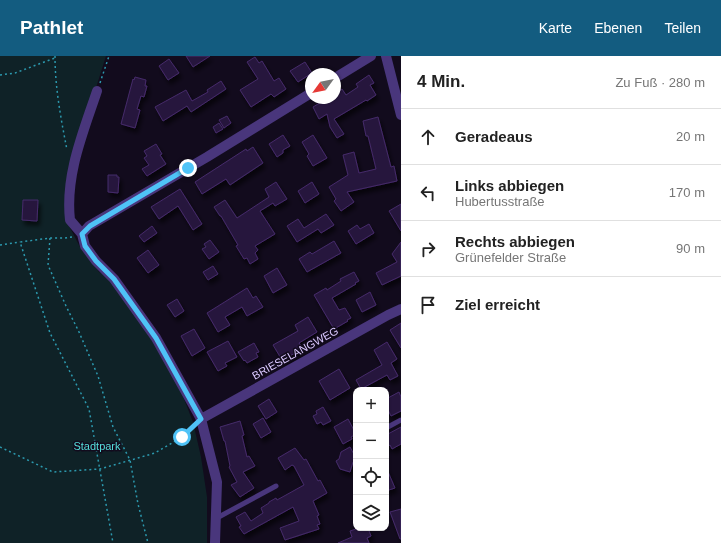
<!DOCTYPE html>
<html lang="de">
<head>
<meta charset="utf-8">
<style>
  body { margin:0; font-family:Arial,sans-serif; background:#f6f6f6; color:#222 }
  .controls { position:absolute; right:12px; bottom:12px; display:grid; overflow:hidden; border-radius:8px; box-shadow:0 1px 3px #0004 }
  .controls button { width:36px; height:36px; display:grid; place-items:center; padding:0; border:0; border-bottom:1px solid #e0e0e0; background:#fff; color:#222; font:20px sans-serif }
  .compass { position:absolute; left:305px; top:12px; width:36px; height:36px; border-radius:50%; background:#fff; box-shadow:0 1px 3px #0004; rotate:237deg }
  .stop { position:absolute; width:12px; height:12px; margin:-9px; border:3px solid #4fc3f7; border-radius:50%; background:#fff }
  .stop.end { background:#4fc3f7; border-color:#fff; box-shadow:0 1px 4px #0008 }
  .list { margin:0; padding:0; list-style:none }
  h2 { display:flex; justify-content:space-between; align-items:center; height:52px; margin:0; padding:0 16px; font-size:17px }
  h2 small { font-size:13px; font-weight:400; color:#767676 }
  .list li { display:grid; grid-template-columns:26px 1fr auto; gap:12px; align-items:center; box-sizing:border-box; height:56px; padding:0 16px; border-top:1px solid #e0e0e0 }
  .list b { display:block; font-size:15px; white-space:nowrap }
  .list p { margin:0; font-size:13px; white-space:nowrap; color:#767676 }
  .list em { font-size:13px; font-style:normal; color:#767676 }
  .icon { flex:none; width:22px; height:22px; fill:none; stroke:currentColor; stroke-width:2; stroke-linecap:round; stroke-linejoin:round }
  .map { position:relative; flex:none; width:401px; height:487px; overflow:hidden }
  header { display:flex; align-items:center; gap:24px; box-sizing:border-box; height:56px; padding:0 20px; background:#135c80; color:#fff }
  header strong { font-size:19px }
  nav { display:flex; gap:22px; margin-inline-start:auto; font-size:14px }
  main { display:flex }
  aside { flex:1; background:#fff }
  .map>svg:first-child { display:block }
  .green { fill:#0f2227 }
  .building { fill:#28183e; stroke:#452a6a; filter:url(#shadow) }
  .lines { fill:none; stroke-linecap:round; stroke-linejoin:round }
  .path { stroke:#2c99ae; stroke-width:1.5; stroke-dasharray:2 3; stroke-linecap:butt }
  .lane { stroke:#49367c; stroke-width:5 }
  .street { stroke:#49367c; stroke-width:10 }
  .route { stroke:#4fc3f7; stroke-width:5 }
  .labels { text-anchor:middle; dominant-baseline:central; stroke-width:3; stroke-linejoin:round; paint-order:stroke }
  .street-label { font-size:11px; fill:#dac8ff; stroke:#120b1d }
  .park-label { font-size:11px; fill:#55dedb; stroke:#120b1d }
</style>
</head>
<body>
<header>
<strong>Pathlet</strong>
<nav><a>Karte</a><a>Ebenen</a><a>Teilen</a></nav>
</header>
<main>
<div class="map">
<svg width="401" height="487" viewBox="0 0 401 487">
  <defs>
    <filter id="shadow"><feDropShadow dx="2.5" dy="4.5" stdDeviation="2" flood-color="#0009"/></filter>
  </defs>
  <rect width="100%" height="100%" fill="#120b1d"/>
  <path class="green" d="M0 0H106L69 118 68 168 80 191 99 216 108 221 144 268 173 320 184 343 193 366 201 401 207 441V487H0Z"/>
  <path class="building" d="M186 0H210L193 11Z
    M255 1 259 7 262 5 274 25 279 22 286 33 274 41 271 38 251 51 240 34 258 23 247 6Z
    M169 3 179 17 168 24 159 10Z
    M305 6 312 17 298 26 290 15Z
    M369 19 374 27 370 29 376 39 367 45 366 44 334 63 344 78 337 82 330 71 327 58 319 63 313 51 328 42H335V38L342 33 346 39 358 31 356 28Z
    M135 21 146 24 145 30H147L144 41 141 40 137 53 140 54 135 72 121 68 133 23 134 24Z
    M221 25 226 33 191 56 187 50 163 65 155 51 186 34 192 45 208 36 207 34Z
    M227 60 231 67 224 72 219 64Z
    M378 61 391 111 394 110 397 125 347 136 354 146 341 155 334 145 336 143 329 131 348 119 343 99 354 96 359 117 376 113 368 80H366L363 65Z
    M219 67 223 73 216 77 213 71Z
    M283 79 290 90 283 94V97L277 101 269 88Z
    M313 79 327 102 313 110 307 100 309 98 302 86Z
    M156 88 162 98 160 99 166 108 147 120 142 113 149 109 144 102 147 100 144 95Z
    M253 91 263 107 230 129 226 123 202 138 195 126 246 93 247 95Z
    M108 119H117V121H119L118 137 108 136Z
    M276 126 287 143 275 150 273 147 260 155 275 178 255 190 258 194 255 197 258 203 250 208 247 202 244 203 236 190 238 189 221 160H220L214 151 225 144 237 162 269 141 265 133Z
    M312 126 319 138 305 147 298 135Z
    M180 133 202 168 193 174 178 150 159 163 151 151Z
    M23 144H38L37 165 22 164Z
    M401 148V175L389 155Z
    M326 158 334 169 321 177 318 173 297 186 287 170 298 163 304 172Z
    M369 168 374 177 356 188 348 175 357 169 360 173Z
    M152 170 157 177 144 186 139 180Z
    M210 184 219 196 209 203 202 193 206 191 204 188Z
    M334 185 341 197 307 216 299 203 310 196 312 198Z
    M401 186V220L382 229 376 217 397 206 392 198Z
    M148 194 159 209 148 217 137 202Z
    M213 210 218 218 208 224 203 216Z
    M277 212 287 229 273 237 264 220Z
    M354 216 359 225 355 227 356 228 332 242 339 254 345 252 351 262 347 264 348 265 334 273 314 239 326 232 327 234 341 225 340 223Z
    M247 232 253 242 256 240 263 251 247 260 242 251 225 261 230 269 218 276 207 257Z
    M370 236 376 249 362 256 356 244Z
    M177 243 184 255 175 261 167 249Z
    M308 261 317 276 299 287 303 293 282 304 273 289 298 275 295 269Z
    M401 267V292L390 274Z
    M194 273 205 292 192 300 181 280Z
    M228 285 237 301 225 307 227 310 218 315 207 296Z
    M387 286 397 303 391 307 398 320 390 324 387 319 361 333 356 324 382 309 374 294Z
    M254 287 259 296 256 297 258 301 247 307 245 304 244 305 238 296Z
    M339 313 350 332 330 344 319 325Z
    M399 336 401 341V355L391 360 386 350V343Z
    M269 343 277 356 266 363 258 350Z
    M323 351 331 365 323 369 321 366 317 368 313 360 317 358 316 355Z
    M263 362 271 376 261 382 253 368Z
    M348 363 356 378 351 381 352 383 343 388 334 371Z
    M240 365 244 379 242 380 247 401 249 400 255 410 243 416 254 432 240 441 231 429 237 426 229 411 230 410 225 385H224L220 371Z
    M401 371V388L392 393 390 389 386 392V379Z
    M350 391 356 402V405L353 406 350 416 340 413 336 405 339 403 341 396Z
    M295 392 304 404 306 403 318 425 320 424 327 437 313 445 319 459 317 460 320 468 317 469 319 473 285 484 280 472 299 465 293 451 244 478 239 471 241 470 236 461 245 456 251 465 263 457 261 452 269 447V446L276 442 277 444 304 429 294 410 292 409 285 414 278 402Z
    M386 411 395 432 386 435Z
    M401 453V483H400L390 456Z
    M359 472H368L371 480 367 482 369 487H338L352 481 350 475Z"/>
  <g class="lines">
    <path class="path" d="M55 0C55 32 61 63 67 94
      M0 19 15 17 55 2
      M100 27 109 0
      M72 181 65 182H50L20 186 50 277 89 353 113 487
      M50 182 48 209 66 250 79 276 98 320 113 371 130 404 138 448 148 487
      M0 189 20 186
      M0 391 53 416 100 413 155 397 182 381 194 370"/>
    <path class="lane" d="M386 372 401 364
      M215 463 276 430"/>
    <path class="street" d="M386 0 401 59
      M335 22 371 0
      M97 35C83 77 65 119 70 164L82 178 85 190 96 205 114 223 156 282 201 363 217 426 215 487
      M82 178 89 170 207 101 311 37
      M201 363 388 259 401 253"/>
  </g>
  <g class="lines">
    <path class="route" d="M182 381 201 363 156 282 114 223 96 205 85 190 82 178 90 170 188 112"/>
  </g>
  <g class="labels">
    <g class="street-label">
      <text transform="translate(295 297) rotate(-29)">BRIESELANGWEG</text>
    </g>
    <g class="park-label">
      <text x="97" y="390">Stadtpark</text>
    </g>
  </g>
</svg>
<div class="controls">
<button>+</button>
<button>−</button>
<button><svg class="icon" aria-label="locate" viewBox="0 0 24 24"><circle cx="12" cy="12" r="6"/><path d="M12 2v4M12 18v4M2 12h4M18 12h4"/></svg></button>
<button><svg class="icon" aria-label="layers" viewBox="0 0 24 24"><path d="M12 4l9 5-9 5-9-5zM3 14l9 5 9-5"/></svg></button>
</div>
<svg class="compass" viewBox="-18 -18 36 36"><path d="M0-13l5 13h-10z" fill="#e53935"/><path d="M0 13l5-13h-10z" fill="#767676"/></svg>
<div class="stop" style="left:182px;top:381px"></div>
<div class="stop end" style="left:188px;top:112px"></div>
</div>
<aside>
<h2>4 Min.<small>Zu Fuß · 280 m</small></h2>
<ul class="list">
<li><svg class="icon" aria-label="ahead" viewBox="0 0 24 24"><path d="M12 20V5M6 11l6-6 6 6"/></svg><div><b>Geradeaus</b></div><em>20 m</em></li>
<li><svg class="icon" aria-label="left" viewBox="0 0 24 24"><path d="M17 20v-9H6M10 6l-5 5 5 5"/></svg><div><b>Links abbiegen</b><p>Hubertusstraße</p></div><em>170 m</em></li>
<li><svg class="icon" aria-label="right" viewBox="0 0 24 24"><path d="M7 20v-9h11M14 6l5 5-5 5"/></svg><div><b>Rechts abbiegen</b><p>Grünefelder Straße</p></div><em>90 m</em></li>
<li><svg class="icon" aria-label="arrive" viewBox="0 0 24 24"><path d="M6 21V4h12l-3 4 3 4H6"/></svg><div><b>Ziel erreicht</b></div></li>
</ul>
</aside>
</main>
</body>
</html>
